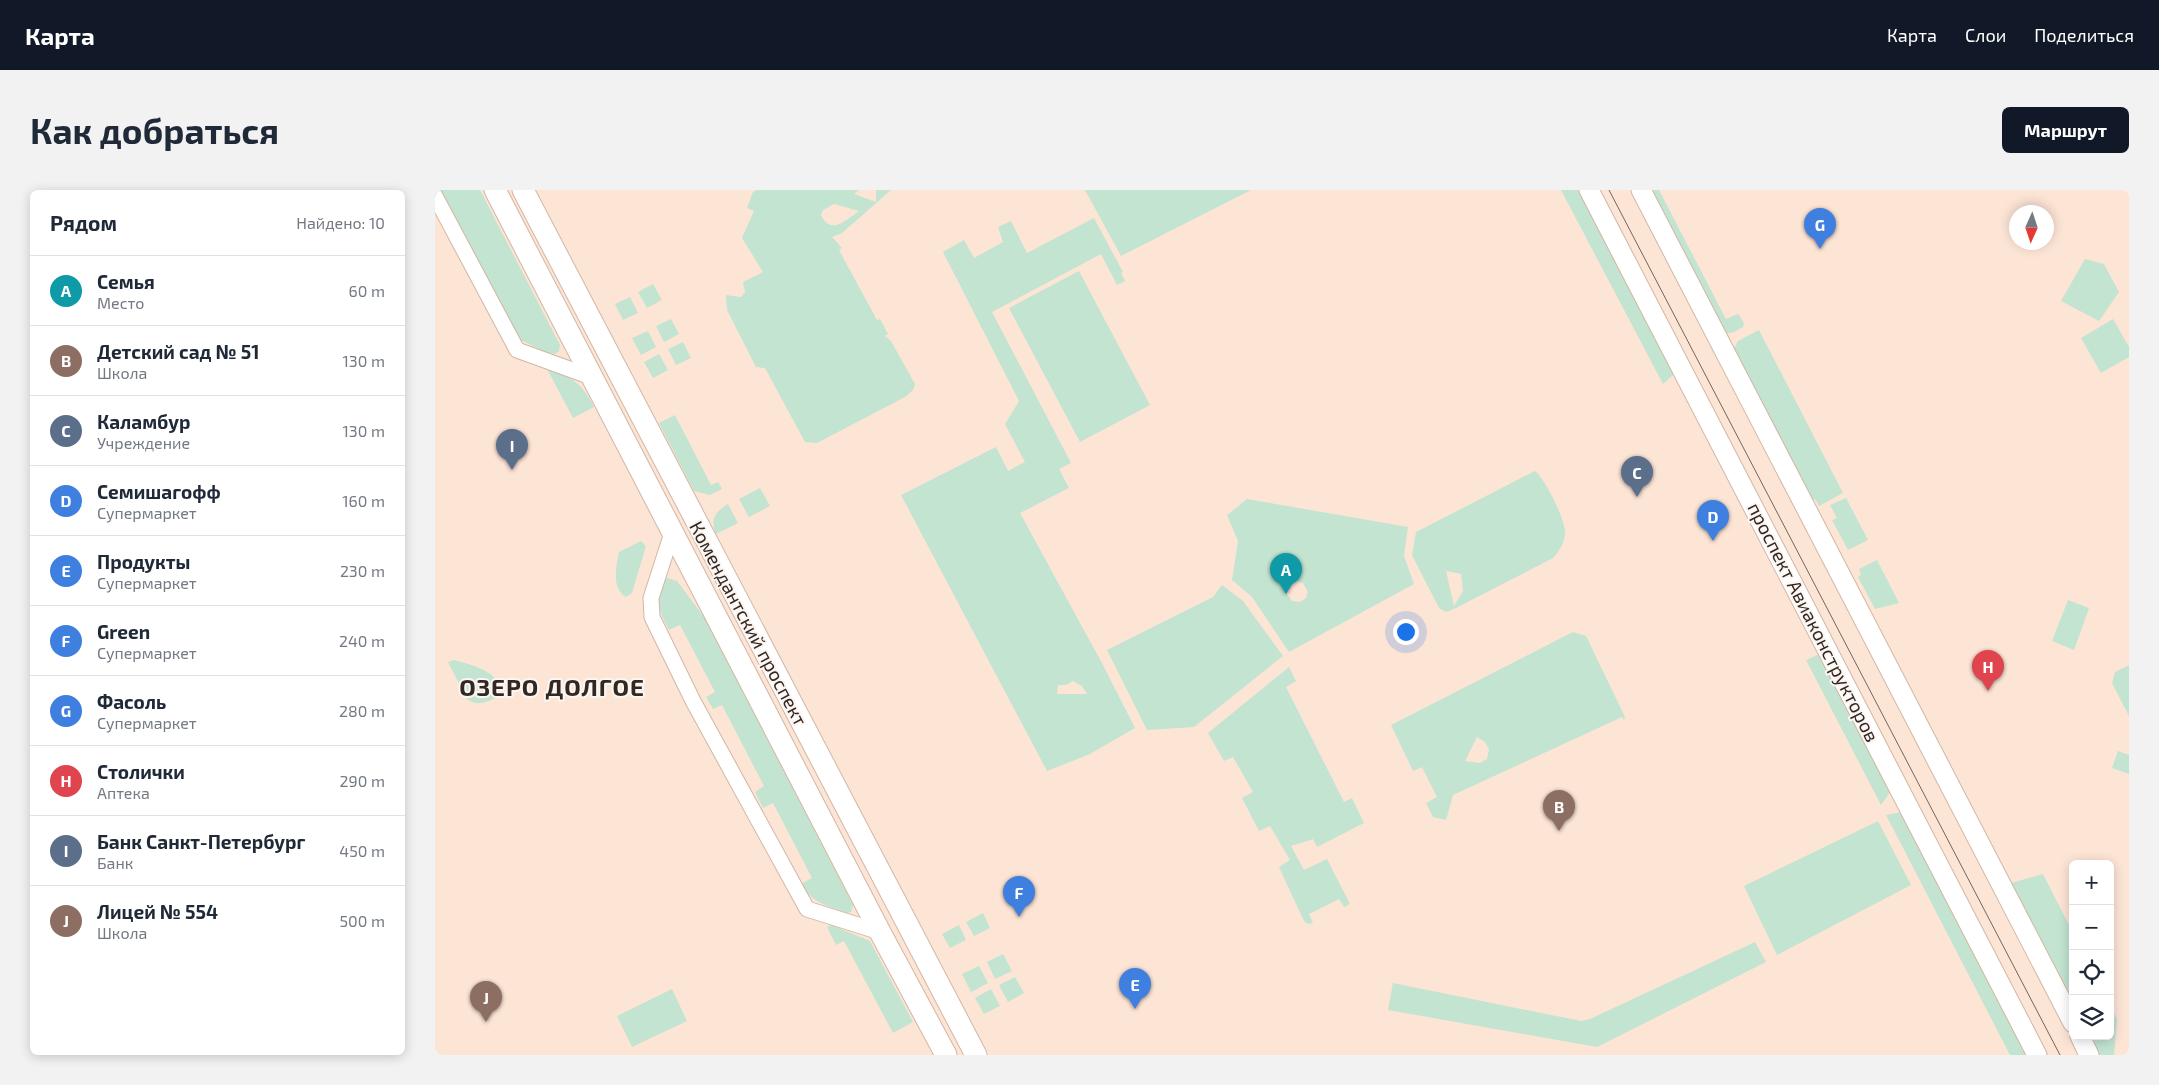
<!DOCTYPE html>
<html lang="ru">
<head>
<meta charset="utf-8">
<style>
  body { margin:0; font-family:"Exo 2",sans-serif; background:#f2f2f3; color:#1f2937 }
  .controls { position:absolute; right:15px; bottom:15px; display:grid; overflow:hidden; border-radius:8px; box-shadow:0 2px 12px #0003 }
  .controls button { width:45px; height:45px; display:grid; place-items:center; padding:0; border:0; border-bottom:1px solid #e0e1e3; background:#fff; color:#1f2937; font:25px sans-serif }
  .compass { position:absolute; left:1574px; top:15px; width:45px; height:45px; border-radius:50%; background:#fff; box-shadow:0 2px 12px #0003; rotate:183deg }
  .you { position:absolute; left:970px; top:441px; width:18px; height:18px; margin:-12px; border:4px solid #fff; border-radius:50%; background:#1a73e8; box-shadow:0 0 0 8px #1a73e833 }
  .badge { display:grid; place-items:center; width:32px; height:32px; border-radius:50%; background:#111827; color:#fff; font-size:16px; font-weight:700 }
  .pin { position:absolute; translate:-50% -41px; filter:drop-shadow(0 1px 2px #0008) }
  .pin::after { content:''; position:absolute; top:26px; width:18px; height:15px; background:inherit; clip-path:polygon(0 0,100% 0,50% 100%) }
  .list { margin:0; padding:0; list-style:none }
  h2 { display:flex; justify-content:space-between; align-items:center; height:65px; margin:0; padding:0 20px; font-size:21px }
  h2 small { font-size:16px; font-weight:400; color:#747a83 }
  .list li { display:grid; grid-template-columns:32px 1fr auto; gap:15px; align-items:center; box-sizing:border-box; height:70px; padding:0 20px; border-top:1px solid #e0e1e3 }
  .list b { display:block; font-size:19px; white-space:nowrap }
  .list p { margin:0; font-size:16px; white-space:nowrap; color:#747a83 }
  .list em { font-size:16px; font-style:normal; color:#747a83 }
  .icon { flex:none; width:28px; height:28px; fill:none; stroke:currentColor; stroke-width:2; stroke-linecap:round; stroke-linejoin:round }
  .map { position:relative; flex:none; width:1694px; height:865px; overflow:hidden; border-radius:8px }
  header { display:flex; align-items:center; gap:30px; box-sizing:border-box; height:70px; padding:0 25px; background:#111827; color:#fff }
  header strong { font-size:24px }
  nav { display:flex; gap:28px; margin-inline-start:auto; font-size:18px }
  .intro { display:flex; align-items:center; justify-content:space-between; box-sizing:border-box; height:120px; padding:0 30px }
  h1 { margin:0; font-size:35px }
  .button { padding:12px 22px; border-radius:8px; background:#111827; color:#fff; font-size:18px; font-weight:700 }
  main { display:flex; gap:30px; padding:0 30px }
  aside { flex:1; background:#fff; border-radius:8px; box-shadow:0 2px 12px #0003 }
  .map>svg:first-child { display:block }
  .green { fill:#c2e4d0; fill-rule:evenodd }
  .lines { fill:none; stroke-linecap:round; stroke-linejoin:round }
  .minor-casing { stroke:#d2b6a4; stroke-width:17 }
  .tertiary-casing { stroke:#d2b6a4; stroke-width:21 }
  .secondary-casing { stroke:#d2b6a4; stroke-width:23 }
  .minor { stroke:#fff; stroke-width:15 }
  .tertiary { stroke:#fff; stroke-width:19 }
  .secondary { stroke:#fff; stroke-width:21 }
  .tram { stroke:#74645b; stroke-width:1 }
  .labels { text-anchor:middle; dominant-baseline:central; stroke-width:4; stroke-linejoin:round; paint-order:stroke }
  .street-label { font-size:19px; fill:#322721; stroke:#fcf6f3 }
  .district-label { font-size:24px; font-weight:bold; letter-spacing:1px; fill:#322721; stroke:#fcf6f3 }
</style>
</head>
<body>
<header>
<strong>Карта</strong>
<nav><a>Карта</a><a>Слои</a><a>Поделиться</a></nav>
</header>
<div class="intro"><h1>Как добраться</h1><a class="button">Маршрут</a></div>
<main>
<aside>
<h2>Рядом<small>Найдено: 10</small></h2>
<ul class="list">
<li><span class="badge" style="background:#0f9aa8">A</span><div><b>Семья</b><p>Место</p></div><em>60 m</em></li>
<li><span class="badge" style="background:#8d6e63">B</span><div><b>Детский сад № 51</b><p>Школа</p></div><em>130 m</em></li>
<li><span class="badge" style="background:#5c6f8a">C</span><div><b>Каламбур</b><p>Учреждение</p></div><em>130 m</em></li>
<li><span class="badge" style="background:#3f7fe0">D</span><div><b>Семишагофф</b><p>Супермаркет</p></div><em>160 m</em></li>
<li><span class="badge" style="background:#3f7fe0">E</span><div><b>Продукты</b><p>Супермаркет</p></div><em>230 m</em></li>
<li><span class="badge" style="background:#3f7fe0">F</span><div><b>Green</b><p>Супермаркет</p></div><em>240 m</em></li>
<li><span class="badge" style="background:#3f7fe0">G</span><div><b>Фасоль</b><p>Супермаркет</p></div><em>280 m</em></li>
<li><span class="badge" style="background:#e0444e">H</span><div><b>Столички</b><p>Аптека</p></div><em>290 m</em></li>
<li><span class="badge" style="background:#5c6f8a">I</span><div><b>Банк Санкт-Петербург</b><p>Банк</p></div><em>450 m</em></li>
<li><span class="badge" style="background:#8d6e63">J</span><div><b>Лицей № 554</b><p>Школа</p></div><em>500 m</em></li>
</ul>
</aside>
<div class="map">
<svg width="1694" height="865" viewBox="0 0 1694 865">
  <rect width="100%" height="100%" fill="#fde5d6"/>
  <path class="green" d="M0 0H45L125 155 124 161 120 164 112 163 84 149Z
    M322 0H424L419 4 441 12V0H456L407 43 397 47 407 58 404 60 442 130 445 129 453 144 450 146 456 151 480 194 478 200 470 207 382 253 370 252 330 178 321 177 292 120 291 105 306 107 310 102 308 92 328 82 307 48 319 21 312 18 318 2ZM399 14 424 21C411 30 396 46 386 25L388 20Z
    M650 0H816L686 66Z
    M1126 0H1143L1239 184 1228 194Z
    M1213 0H1224L1291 129 1303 124 1309 133 1308 137 1299 142 1287 144Z
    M659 28 688 82 686 83 690 91 682 95 666 64 557 122 636 273 624 279 634 298 585 323 668 475 700 538 655 564 612 581 466 305 561 257 573 281 590 272 570 234 584 211 508 62 529 50 539 68 568 52 563 37 576 31 592 63ZM638 491 647 496 652 504H622L623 495H631Z
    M1650 69 1669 74 1684 102 1664 131 1626 111Z
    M644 81 715 215 645 252 574 118Z
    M218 94 227 110 212 118 203 102Z
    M195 107 203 123 188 130 180 114Z
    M236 129 244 144 229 152 221 136Z
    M1678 129 1694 157V167L1666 183 1646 148Z
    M1324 140 1408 303 1384 316 1380 309 1374 311 1297 162 1303 151Z
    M213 141 221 157 206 165 197 148Z
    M248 152 256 168 241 175 233 159Z
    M224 164 233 180 218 188 209 172Z
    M111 177C137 189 146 191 159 217L138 228Z
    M240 225 276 295 283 292 287 299 275 305 259 301 224 233Z
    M1100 281C1110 289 1131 330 1130 344 1129 353 1124 362 1118 368L1019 419 1011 422 1004 418 977 365 981 342ZM1011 381 1026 384 1028 401 1019 416Z
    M325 298 335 316 314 327 304 309Z
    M1411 308 1433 350 1413 360 1397 330 1402 328 1395 315Z
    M812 309 973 337 969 366 979 394 854 462 817 407 797 390 803 351 792 325ZM861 391 868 393 873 402 871 408 865 412 857 411 852 404 853 397Z
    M293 314 303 333 281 344C275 329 280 322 293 314Z
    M206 351 211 356 197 403 191 407C176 398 181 377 184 362Z
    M1442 370 1464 413 1440 419 1423 387 1426 385 1424 379Z
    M232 388 242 391 269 427 418 715 416 722 412 723C393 716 377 713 366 694L377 688 338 613 328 618 320 602 329 596 287 515 278 519 271 507 280 502 245 435 234 440C226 425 214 401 232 388Z
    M787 395 808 411 848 466 759 537 712 540 672 460 778 407Z
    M1633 410 1654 418 1639 460 1617 451Z
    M1138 442 1151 446 1190 527 1189 530 1187 527 1018 605 1011 630 998 627 991 613 1002 607 987 577 978 581 956 535ZM1042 547 1050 552 1054 559 1052 569 1045 573 1030 571Z
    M1385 464 1456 601 1446 615 1371 470Z
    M19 470C41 476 59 480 70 502 58 509 45 519 32 509L13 472Z
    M1694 475V526L1677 493 1680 482Z
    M854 477 861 491 851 497 909 612 917 608 929 633 882 657 878 649 856 656 869 680 892 669 915 714 909 717 904 709 874 724 878 733 874 734 870 732 867 727 844 677 855 670 835 636 824 641 807 608 818 602 798 567 789 571 773 543Z
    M1683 561 1694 565V584L1677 578Z
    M1467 622 1593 865H1575L1451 625Z
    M1443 631 1476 695 1342 765 1309 696Z
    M1608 684 1638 743V818L1573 694Z
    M548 723 555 738 539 746 531 732Z
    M396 735 435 751 478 832 458 843 409 751 401 755 392 737Z
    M524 735 531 750 515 758 507 744Z
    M1320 752 1331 772 1162 857 953 820 958 793 1146 831 1155 829Z
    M568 764 577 781 560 789 552 772Z
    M544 776 553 793 536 802 527 784Z
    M580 787 589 803 573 812 564 795Z
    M237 799 252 831 197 857 182 826Z
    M556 799 565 816 549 824 540 808Z
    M1675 816 1682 829 1679 865H1665L1653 846H1675Z"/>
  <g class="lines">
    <g class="minor-casing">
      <path id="minor" d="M0 6 82 160 159 188
        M237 343 216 408 217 427 258 511 372 719 445 742"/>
    </g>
    <g class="tertiary-casing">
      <path id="tertiary" d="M1154 0 1602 865
        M1206 0 1638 833
        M1645 846 1654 865"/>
    </g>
    <g class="secondary-casing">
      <path id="secondary" d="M60 0 445 742 511 865
        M88 0 541 865"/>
    </g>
    <use href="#minor" class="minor"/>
    <use href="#tertiary" class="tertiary"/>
    <use href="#secondary" class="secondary"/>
    <path class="tram" d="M1174 0 1625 865"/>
  </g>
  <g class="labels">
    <g class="street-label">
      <text transform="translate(1379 432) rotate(63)">проспект Авиаконструкторов</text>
      <text transform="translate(314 433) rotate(62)">Комендантский проспект</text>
    </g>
    <g class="district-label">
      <text x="117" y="496">ОЗЕРО ДОЛГОЕ</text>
    </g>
  </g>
</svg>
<div class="controls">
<button>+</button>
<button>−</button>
<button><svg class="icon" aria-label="locate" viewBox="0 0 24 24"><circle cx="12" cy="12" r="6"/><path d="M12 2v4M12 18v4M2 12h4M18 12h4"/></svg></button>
<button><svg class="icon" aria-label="layers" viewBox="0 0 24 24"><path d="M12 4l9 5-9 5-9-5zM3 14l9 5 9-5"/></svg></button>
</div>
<svg class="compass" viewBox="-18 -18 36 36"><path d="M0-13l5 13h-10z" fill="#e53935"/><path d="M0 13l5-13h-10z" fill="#747a83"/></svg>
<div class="you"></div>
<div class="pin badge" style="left:851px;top:404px;background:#0f9aa8">A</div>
<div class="pin badge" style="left:1124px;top:641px;background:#8d6e63">B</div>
<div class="pin badge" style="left:1202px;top:307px;background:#5c6f8a">C</div>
<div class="pin badge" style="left:1278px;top:351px;background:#3f7fe0">D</div>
<div class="pin badge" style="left:700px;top:819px;background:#3f7fe0">E</div>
<div class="pin badge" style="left:584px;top:727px;background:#3f7fe0">F</div>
<div class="pin badge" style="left:1385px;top:59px;background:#3f7fe0">G</div>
<div class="pin badge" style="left:1553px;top:501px;background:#e0444e">H</div>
<div class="pin badge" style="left:77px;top:280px;background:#5c6f8a">I</div>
<div class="pin badge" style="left:51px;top:832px;background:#8d6e63">J</div>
</div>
</main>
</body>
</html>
